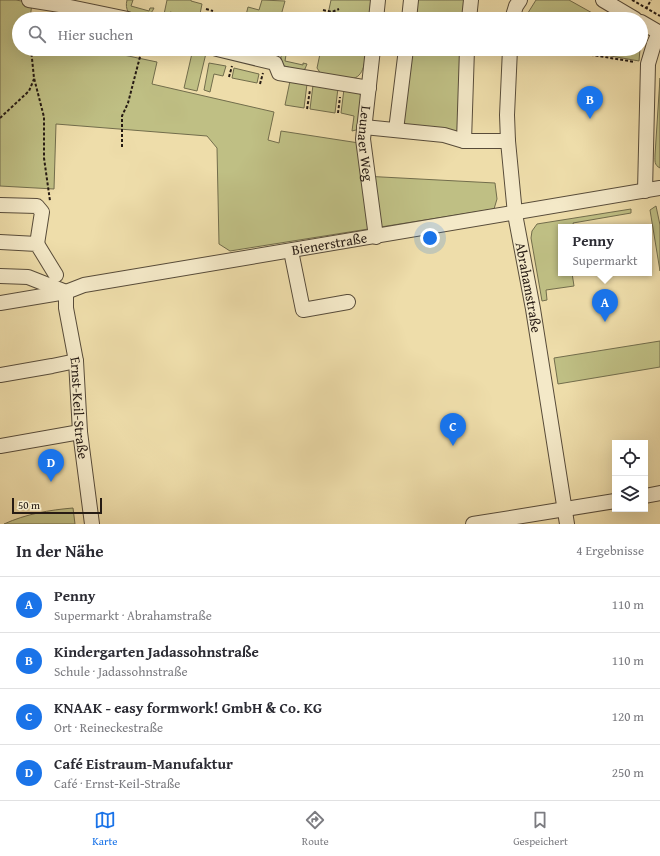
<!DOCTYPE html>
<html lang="de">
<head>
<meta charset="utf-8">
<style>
  body { margin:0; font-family:"Gentium Book Plus",serif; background:#f2f2f3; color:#2b2b33 }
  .controls { position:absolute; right:12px; bottom:12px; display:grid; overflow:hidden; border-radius:0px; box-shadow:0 4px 16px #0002 }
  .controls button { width:36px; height:36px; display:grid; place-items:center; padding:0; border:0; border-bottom:1px solid #e1e1e2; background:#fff; color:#2b2b33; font:20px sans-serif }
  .scale { position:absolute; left:12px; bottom:10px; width:90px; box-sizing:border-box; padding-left:4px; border:2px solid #261b14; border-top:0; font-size:11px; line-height:14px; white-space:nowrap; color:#261b14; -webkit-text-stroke:3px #f4e9c8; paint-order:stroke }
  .you { position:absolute; left:430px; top:238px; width:14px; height:14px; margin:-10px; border:3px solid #fff; border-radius:50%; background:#1a73e8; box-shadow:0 0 0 6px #1a73e833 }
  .badge { display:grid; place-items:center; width:26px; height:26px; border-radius:50%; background:#1a73e8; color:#fff; font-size:13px; font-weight:700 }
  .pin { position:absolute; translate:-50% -33px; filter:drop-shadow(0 1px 2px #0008) }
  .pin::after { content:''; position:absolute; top:21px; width:14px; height:12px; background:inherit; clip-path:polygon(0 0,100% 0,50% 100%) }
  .popup { position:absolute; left:558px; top:224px; width:94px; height:52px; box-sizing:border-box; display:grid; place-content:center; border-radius:0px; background:#fff; filter:drop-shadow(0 1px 3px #0005); font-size:13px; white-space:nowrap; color:#7c7c81 }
  .popup b { font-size:15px; color:#2b2b33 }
  .popup::after { content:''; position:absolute; left:50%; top:100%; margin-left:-8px; border:8px solid transparent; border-top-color:#fff }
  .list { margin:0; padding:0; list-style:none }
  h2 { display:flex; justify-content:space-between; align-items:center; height:52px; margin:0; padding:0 16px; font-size:17px }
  h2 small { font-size:13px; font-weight:400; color:#7c7c81 }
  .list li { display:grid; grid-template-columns:26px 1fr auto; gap:12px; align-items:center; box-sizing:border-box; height:56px; padding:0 16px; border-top:1px solid #e1e1e2 }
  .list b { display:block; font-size:15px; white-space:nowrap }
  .list p { margin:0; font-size:13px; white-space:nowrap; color:#7c7c81 }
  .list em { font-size:13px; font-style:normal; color:#7c7c81 }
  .icon { flex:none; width:22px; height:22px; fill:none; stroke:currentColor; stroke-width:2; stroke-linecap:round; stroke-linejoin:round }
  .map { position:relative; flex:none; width:660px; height:524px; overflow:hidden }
  .search { position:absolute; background:#fff; box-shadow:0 4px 16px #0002; left:12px; right:12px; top:12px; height:44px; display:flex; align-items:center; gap:10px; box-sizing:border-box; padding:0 14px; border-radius:22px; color:#7c7c81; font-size:15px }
  .sheet { height:276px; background:#fff }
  nav { display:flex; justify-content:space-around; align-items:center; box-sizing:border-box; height:56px; border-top:1px solid #e1e1e2; background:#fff; font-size:11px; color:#7c7c81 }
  nav a { display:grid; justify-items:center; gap:2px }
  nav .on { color:#1a73e8 }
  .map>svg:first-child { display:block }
  .green { fill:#bfbf84; stroke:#726d4c }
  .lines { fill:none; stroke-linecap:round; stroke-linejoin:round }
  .minor-casing { stroke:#584c3a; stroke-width:16 }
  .path { stroke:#261b14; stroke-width:2; stroke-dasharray:3 2; stroke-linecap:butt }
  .minor { stroke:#f4e9c8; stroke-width:14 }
  .labels { text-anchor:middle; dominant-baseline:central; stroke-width:3; stroke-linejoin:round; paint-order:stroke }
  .street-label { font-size:14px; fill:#261b14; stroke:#f4e9c8 }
</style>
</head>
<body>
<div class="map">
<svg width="660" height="524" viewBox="0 0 660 524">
  <rect width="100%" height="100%" fill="#eda"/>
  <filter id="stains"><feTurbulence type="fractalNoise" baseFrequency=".005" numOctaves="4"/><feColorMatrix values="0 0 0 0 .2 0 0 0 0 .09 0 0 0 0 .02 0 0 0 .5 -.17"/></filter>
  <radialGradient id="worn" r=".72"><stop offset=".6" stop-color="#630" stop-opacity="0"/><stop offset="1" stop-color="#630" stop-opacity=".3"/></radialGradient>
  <path class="green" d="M0 0H16L32 3 30 19H19V49H95L157 62 152 84 274 112 268 140 279 143 281 131 359 143 363 176 495 183 497 199 494 209 230 251 219 244 217 148 207 136 56 124 54 189 0 186Z
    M127 0H133L131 6 149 11 150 8H154C147 25 122 19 127 0Z
    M167 0H191V1L202 4 199 19 170 12 168 19H163Z
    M262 0 285 1 280 19H245L248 7 259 10Z
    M331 0H372L370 19H327Z
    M418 0H468L466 19H416Z
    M536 0H569L603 19H526V16Z
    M193 49H207L197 91 184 88Z
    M283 49H287L285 61 303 65V63L307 64 305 69 301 71 281 65 280 61Z
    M321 49H366C365 60 365 77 351 79L321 74 317 68Z
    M412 49H463L461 136 406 125 404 122Z
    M571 49H640L639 61Z
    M209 63 226 66 223 76 214 74 210 92 204 90Z
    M234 68 259 74 257 83 232 78Z
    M660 78V168C654 165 655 161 655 155Z
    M290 81 307 84 304 108 285 105Z
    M313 85 338 88 335 113 310 109Z
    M344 89 357 92 361 95 359 127 356 130 352 131 354 116 341 113Z
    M656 206 660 225V271L650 210Z
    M631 209V213L573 223 574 227H561V273H572L574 286 546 290 547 300 542 301 531 238 532 231 537 224Z
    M660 341V367L558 384 554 358Z
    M73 508 75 524H4C26 514 49 510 73 508Z"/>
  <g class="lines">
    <g class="minor-casing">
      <g id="minor">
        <path d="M29 0 60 5 128 19"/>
        <path d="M603 0 635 19"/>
        <path d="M376 19 378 0"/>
        <path d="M409 19 411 0"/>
        <path d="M469 19 471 0"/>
        <path d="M512 19 516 6 520 0"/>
        <path d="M641 22 660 33"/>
        <path d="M217 49 275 63 279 73 369 88"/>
        <path id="s1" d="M373 49 363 139 376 237"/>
        <path id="s2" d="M510 49 507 115 508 141 515 214 533 309 567 524"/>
        <path d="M364 127 444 135 464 141H508"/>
        <path d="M396 130 406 49"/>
        <path d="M464 141 467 49"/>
        <path d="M645 191 648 64 654 44 659 33"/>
        <path d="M0 205 37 206 42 212 37 244"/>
        <path d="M0 242 37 244 56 275"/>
        <path d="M291 251 303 310 348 302"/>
        <path d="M0 276 28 277 66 292"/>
        <path id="s3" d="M66 292V308L76 361 80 432 92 524"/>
        <path id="s4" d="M0 303 66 292 84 285 660 188"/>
        <path d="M0 375 52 366 76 361"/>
        <path d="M0 446 80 432"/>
        <path d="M645 496 660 493"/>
        <path d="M473 524 615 501"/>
      </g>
    </g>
    <path class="path" d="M632 0 660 16
      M206 9 213 11
      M646 9 651 0
      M323 10 332 12 339 9
      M313 18 318 19
      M31 49 34 78 44 117V158L50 201
      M556 49 635 62
      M229 77 232 66
      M260 84 263 73
      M307 109 310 90
      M338 113 340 97
      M0 118 29 91 34 79
      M122 147V116L128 103 142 49"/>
    <use href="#minor" class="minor"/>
  </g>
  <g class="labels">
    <g class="street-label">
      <text stroke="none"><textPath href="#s1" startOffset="95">Leunaer Weg</textPath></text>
      <text stroke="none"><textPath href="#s4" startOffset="335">Bienerstraße</textPath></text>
      <text stroke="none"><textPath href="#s2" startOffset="240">Abrahamstraße</textPath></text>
      <text stroke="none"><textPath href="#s3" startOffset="117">Ernst-Keil-Straße</textPath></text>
    </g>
  </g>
  <rect width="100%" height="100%" filter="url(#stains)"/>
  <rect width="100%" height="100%" fill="url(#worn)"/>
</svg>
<div class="controls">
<button><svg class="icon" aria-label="locate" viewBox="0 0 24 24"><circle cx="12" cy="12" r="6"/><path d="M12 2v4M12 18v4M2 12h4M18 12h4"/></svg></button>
<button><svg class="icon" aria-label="layers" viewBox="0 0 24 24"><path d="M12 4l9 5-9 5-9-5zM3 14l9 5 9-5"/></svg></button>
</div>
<div class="scale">50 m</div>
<div class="you"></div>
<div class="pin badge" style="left:605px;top:322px">A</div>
<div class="popup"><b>Penny</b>Supermarkt</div>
<div class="pin badge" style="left:590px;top:119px">B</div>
<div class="pin badge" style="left:453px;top:446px">C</div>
<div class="pin badge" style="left:51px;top:482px">D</div>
<div class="search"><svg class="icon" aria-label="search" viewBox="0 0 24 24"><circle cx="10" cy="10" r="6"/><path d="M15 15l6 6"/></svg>Hier suchen</div>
</div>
<section class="sheet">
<h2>In der Nähe<small>4 Ergebnisse</small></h2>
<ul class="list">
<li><span class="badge">A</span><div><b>Penny</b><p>Supermarkt · Abrahamstraße</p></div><em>110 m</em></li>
<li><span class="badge">B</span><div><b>Kindergarten Jadassohnstraße</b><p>Schule · Jadassohnstraße</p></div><em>110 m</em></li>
<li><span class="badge">C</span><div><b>KNAAK - easy formwork! GmbH &amp; Co. KG</b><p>Ort · Reineckestraße</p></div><em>120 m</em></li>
<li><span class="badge">D</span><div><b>Café Eistraum-Manufaktur</b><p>Café · Ernst-Keil-Straße</p></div><em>250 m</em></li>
</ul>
</section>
<nav>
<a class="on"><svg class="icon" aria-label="map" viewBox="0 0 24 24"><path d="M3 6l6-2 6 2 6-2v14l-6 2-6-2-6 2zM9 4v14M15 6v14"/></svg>Karte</a>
<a><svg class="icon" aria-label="directions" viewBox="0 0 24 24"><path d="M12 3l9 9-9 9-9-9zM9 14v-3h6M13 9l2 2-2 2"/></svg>Route</a>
<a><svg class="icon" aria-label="saved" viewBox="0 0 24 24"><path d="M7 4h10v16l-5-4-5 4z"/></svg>Gespeichert</a>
</nav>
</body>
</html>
